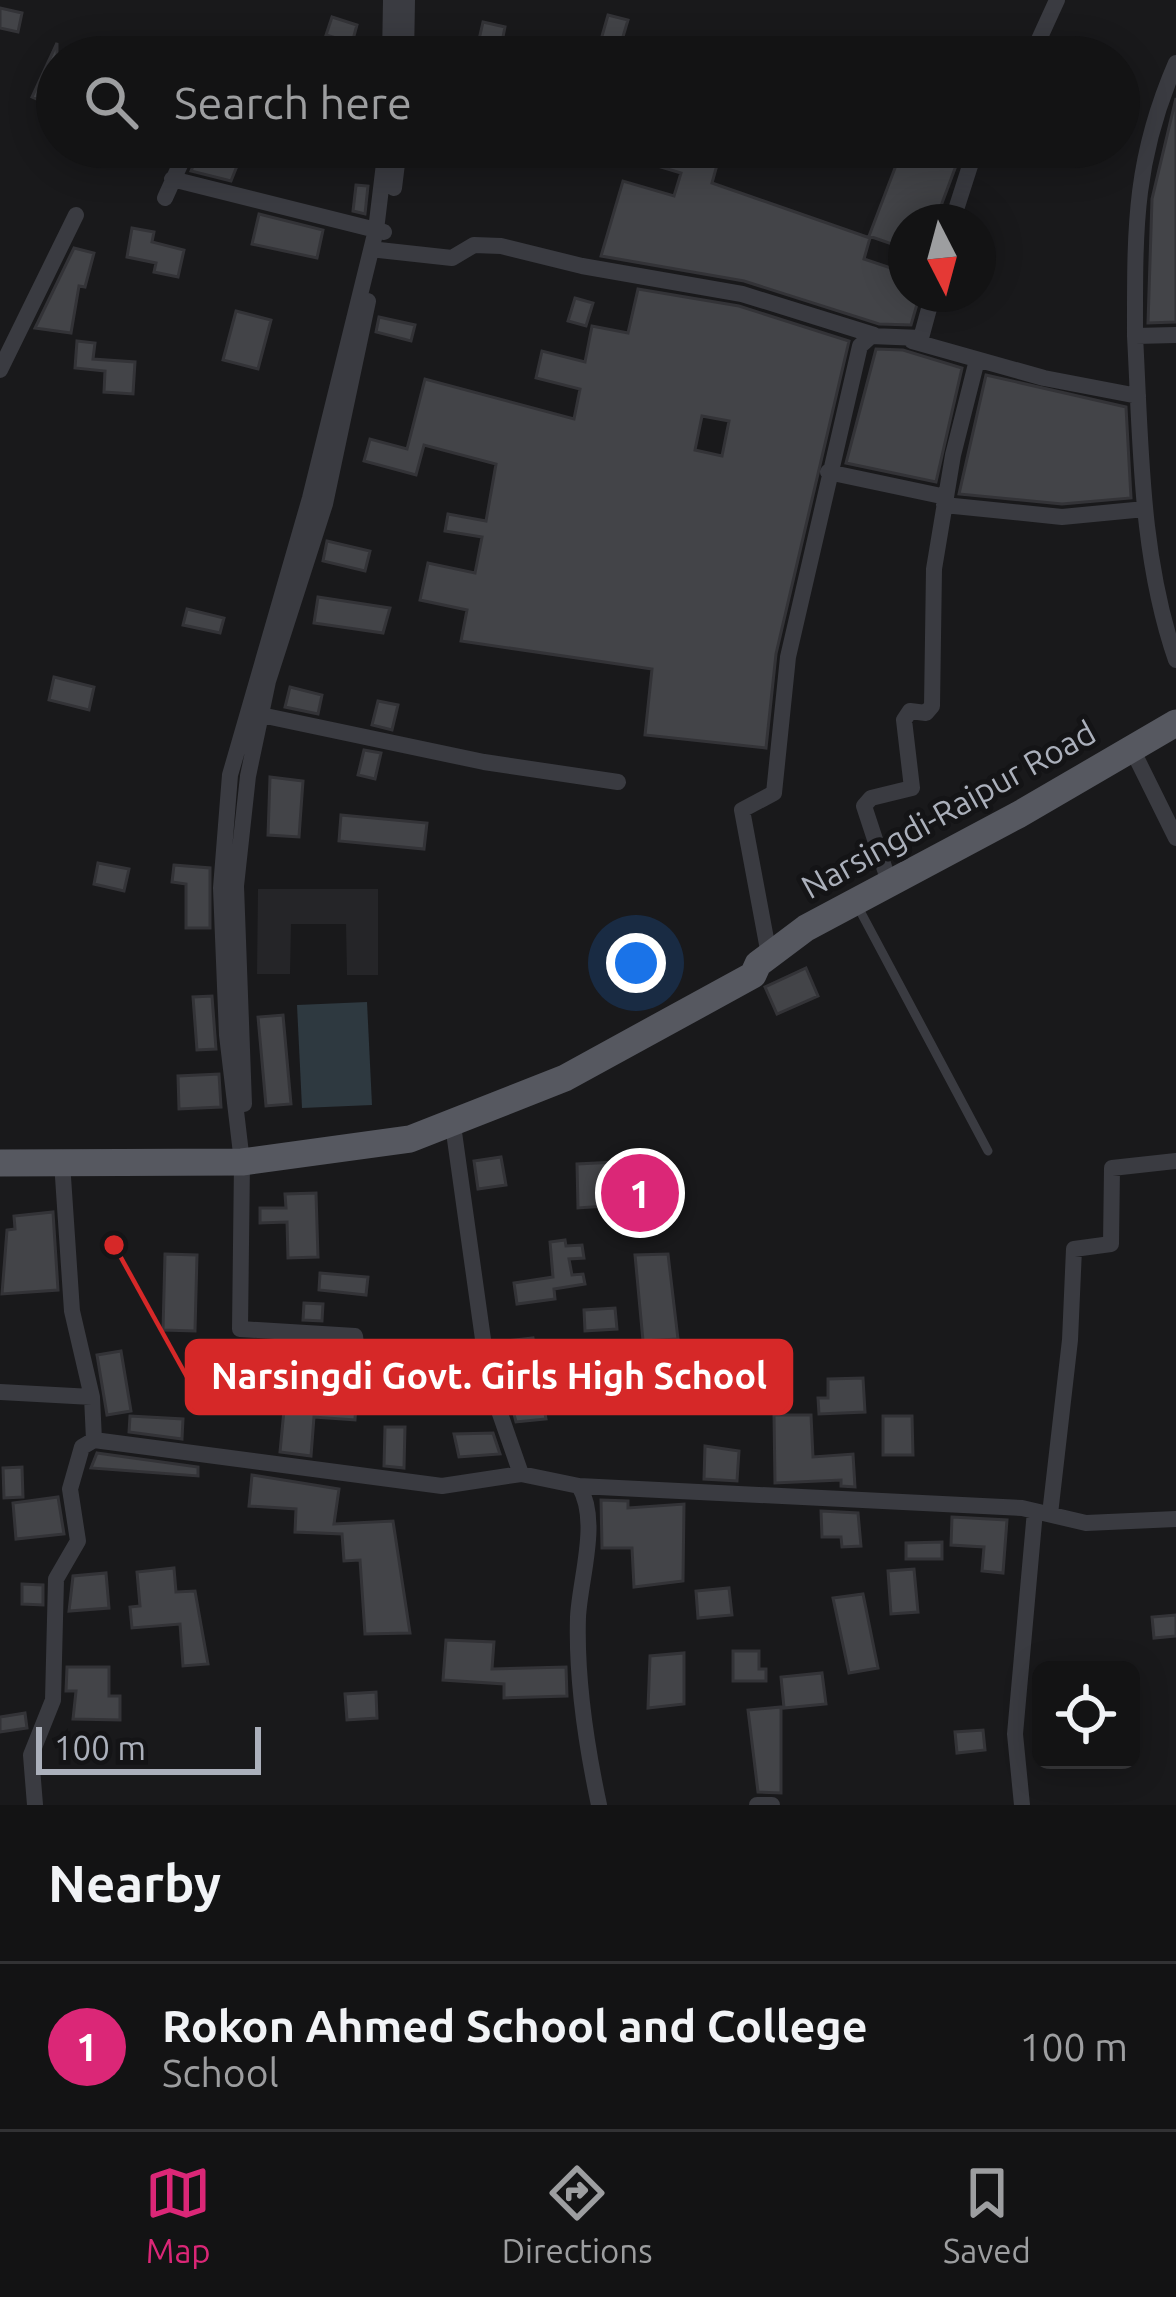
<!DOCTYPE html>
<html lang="en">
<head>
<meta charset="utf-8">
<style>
  body { margin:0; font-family:Ubuntu,sans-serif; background:#1c1c1d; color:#f1f3f6 }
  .controls { position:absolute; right:36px; bottom:36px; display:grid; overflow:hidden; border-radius:18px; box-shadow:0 6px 30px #0003 }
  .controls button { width:108px; height:108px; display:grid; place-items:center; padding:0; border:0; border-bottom:3px solid #323234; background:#131314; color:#f1f3f6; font:60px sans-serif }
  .compass { position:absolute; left:888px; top:204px; width:108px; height:108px; border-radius:50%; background:#131314; box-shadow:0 6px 30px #0003; rotate:174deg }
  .scale { position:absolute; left:36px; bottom:30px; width:225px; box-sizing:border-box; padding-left:12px; border:6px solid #abb0bb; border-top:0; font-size:33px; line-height:42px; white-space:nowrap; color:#abb0bb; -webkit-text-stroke:9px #141416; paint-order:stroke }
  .you { position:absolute; left:636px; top:963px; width:42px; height:42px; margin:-30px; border:9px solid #fff; border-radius:50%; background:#1a73e8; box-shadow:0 0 0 18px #1a73e833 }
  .badge { display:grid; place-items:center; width:78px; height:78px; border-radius:50%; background:#db2777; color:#fff; font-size:39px; font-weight:700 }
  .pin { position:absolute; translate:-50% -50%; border:6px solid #fff; box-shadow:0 3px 12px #0006 }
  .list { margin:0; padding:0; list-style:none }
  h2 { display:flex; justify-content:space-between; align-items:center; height:156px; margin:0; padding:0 48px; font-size:51px }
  h2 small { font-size:39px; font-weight:400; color:#9d9ea0 }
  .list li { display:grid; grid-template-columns:78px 1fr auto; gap:36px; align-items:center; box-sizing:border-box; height:168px; padding:0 48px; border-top:3px solid #323234 }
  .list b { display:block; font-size:45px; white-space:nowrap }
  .list p { margin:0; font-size:39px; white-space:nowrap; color:#9d9ea0 }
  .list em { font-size:39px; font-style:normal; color:#9d9ea0 }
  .icon { flex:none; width:66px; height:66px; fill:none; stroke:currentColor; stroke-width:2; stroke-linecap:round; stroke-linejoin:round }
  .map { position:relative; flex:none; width:1176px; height:1805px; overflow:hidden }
  .search { position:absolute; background:#131314; box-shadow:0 6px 30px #0003; left:36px; right:36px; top:36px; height:132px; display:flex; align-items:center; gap:30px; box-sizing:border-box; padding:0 42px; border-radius:66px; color:#9d9ea0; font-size:45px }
  .sheet { height:324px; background:#131314 }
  nav { display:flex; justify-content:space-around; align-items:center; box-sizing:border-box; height:168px; border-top:3px solid #323234; background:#131314; font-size:33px; color:#9d9ea0 }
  nav a { display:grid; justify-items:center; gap:6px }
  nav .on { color:#db2777 }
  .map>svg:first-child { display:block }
  .built { fill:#252528 }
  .water { fill:#2e3940 }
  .building { fill:#434448; stroke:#333337; stroke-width:3; fill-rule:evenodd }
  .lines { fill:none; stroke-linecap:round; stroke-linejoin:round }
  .lane { stroke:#3a3b41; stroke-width:9 }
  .street { stroke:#3a3b41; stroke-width:16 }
  .primary { stroke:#565860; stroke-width:27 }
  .labels { text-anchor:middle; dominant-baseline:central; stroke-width:10; stroke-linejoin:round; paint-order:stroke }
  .street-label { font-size:33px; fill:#abb0bb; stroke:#141416 }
  .leader { fill:none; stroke:#d62828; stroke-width:4.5 }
  .callout-dot { fill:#d62828; stroke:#141416; stroke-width:4.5 }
  .callout { fill:#d62828; stroke:#d62828; stroke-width:4.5 }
  .callout-label { font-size:36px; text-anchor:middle; font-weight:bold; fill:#fff }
</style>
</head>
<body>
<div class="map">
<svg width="1176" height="1805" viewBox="0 0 1176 1805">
  <rect width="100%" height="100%" fill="#19191b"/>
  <path class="built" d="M258 889H378V975H347L346 924H291L290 974H257Z"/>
  <path class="water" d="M367 1002 372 1105 302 1108 297 1005Z"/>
  <path class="building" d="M0 8 22 13 18 32 0 28Z
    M608 15 628 20 617 57H596Z
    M332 17 357 25 352 43 326 35Z
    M483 22 505 27 499 57H475Z
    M57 43V108L32 97Z
    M1176 98V322L1148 323 1152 199Z
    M201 147 243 151 231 181 191 171Z
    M612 147H696L720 154 712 183 870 238 864 259 906 273V294H920L911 325 879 324 744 281 601 256 623 181 674 196 681 173 611 152Z
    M903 147H963L935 222H906V249L869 236Z
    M356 185 368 186 365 214 353 211Z
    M259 214 323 230 317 258 252 244Z
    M132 228 154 232 152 242 184 250 178 277 154 272 156 263 127 257Z
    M74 248 94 253 85 287 79 286 71 333 35 328Z
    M638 289 739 306 849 341 776 654 766 748 645 735 652 669 461 641 467 610 420 600 428 563 475 573 482 537 445 531 448 514 486 521 496 464 424 445 416 475 364 461 370 439 407 449 425 379 574 419 580 389 536 378 542 351 585 362 592 326 628 333ZM702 416 729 421 722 456 695 450Z
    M575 298 593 303 586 326 568 321Z
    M236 311 271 320 258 369 223 360Z
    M379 317 415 325 411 341 376 332Z
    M77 341 95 343 93 359 135 362 133 394 104 392 105 371 75 368Z
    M876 349 903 350 962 368 936 482 846 463Z
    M986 375 1126 407 1131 498 1062 504 959 494Z
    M327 541 370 551 365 571 323 561Z
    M318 597 390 608 383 633 314 623Z
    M187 609 224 618 220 633 183 625Z
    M54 677 94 687 89 710 49 700Z
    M290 687 322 695 318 714 285 707Z
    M378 701 398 705 392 730 372 725Z
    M364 750 381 753 375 779 358 775Z
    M270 777 303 781 299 837 268 835Z
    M341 815 427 823 424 849 339 841Z
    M98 863 129 869 124 891 94 884Z
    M174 865 210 868V928H186V884L172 882Z
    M806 968 818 996 777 1014 765 987Z
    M212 996 216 1049 197 1050 193 997Z
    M283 1015 291 1104 266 1106 258 1017Z
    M219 1074 221 1107 179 1109 178 1076Z
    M501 1157 506 1185 478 1189 474 1161Z
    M616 1162 620 1205 578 1208 577 1164Z
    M316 1193 318 1257 288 1258 287 1222 260 1223V1208H286L285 1194Z
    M53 1212 58 1290 2 1294 7 1230 15 1229 14 1216Z
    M565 1240 566 1246 582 1245 584 1258 569 1259 572 1275 583 1274 585 1284 554 1289 555 1299 517 1304 514 1283 553 1277 550 1242Z
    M165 1254 197 1255 195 1331 163 1330Z
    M668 1254 678 1339 643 1341 635 1255Z
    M320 1273 368 1277 366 1295 319 1290Z
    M304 1303 323 1304 322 1321 303 1320Z
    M615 1308 617 1329 585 1331 584 1310Z
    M533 1338 546 1419 516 1422 496 1342Z
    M302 1346 326 1347 321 1383 357 1387 355 1420 314 1417 311 1456 280 1452 284 1410 202 1412 201 1391 296 1393Z
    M121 1351 131 1411 107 1415 97 1355Z
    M863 1378 865 1412 819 1414 818 1398H828V1379Z
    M774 1415H811L813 1457 853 1454 855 1487 841 1486V1480L775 1483Z
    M130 1416 183 1419 182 1439 129 1432Z
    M883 1416H912L913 1455H883Z
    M385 1427H405L404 1468 384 1466Z
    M493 1433 500 1454 459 1457 454 1434Z
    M705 1446 739 1451 737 1481 704 1479Z
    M97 1453 198 1467V1476L91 1468Z
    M22 1467 23 1497 4 1498 3 1468Z
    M252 1475 339 1489 334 1524 393 1521 410 1633 365 1634 360 1560 344 1561 342 1534 295 1532 296 1509 249 1506Z
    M58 1497 64 1534 16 1539 13 1503Z
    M601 1500 628 1501V1508L684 1504 683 1581 634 1587 632 1548H602Z
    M821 1511 858 1513 861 1546 842 1547 841 1537H822Z
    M952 1517 1007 1520 1003 1573 982 1571 984 1547 951 1545Z
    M942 1542V1559H906V1543Z
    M174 1568 176 1592 195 1591 208 1664 183 1666 180 1624 132 1628 130 1607 140 1606 137 1572Z
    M914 1569 918 1612 891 1614 888 1571Z
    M106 1573 109 1608 69 1611 73 1576Z
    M22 1584 43 1585V1605L22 1604Z
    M729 1588 732 1615 698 1618 696 1591Z
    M863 1594 878 1668 849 1673 833 1598Z
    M1176 1615V1636L1154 1638 1152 1617Z
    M446 1640 494 1642 492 1669 566 1667 567 1696 504 1698V1684L443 1680Z
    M733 1651H759V1669H766V1681H733Z
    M684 1653V1704L648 1708 650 1656Z
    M67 1667H109V1696H120V1720L73 1719 76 1691H66Z
    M822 1673 826 1704 784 1708 781 1677Z
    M376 1692 377 1718 347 1720 345 1694Z
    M781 1707V1793L758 1792 748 1710Z
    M25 1713 27 1728 0 1732V1717Z
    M983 1730 985 1750 957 1753 955 1732Z"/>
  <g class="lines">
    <path class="lane" d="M858 907 988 1151"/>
    <path class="street" d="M390 57 391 0
      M406 57 407 0
      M1008 57 1036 46 1057 0
      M172 179 384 232
      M394 188 399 147
      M165 198 188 147
      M952 222 976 147
      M379 250 452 258 474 245 501 246 582 266 742 294 874 335
      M1176 335 1135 336C1141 445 1140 556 1176 660
      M1135 336C1135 231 1133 162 1176 63
      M912 341 1044 378 1138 396
      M0 370 76 215
      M828 472 946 497
      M944 505 1062 517 1145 509
      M261 715 484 762 618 782
      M1132 749 1176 838
      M890 885 864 806 871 798 912 788 904 720 910 711 926 713 932 706 934 569 953 455 977 360
      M769 955 742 810 774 793 788 657 860 346 871 336 921 338 933 294
      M244 1104 236 886 248 776 268 681 325 504 368 301
      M452 1118 489 1382 521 1474
      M62 1162 72 1311 92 1397 94 1440
      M360 1375 355 1336 240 1329 242 1162 227 1035 221 888 230 775 310 498 376 230 386 147
      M0 1392 92 1397
      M579 1486C600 1521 580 1578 578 1617 576 1679 586 1744 599 1805
      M1050 1514 1070 1340 1074 1249 1111 1244 1112 1168 1176 1161
      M35 1805 31 1755 53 1700 56 1579 78 1541 70 1489 82 1447 94 1440 442 1486 521 1474 579 1486 1022 1508 1086 1523 1176 1519
      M757 1805H772
      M1022 1805 1015 1734 1035 1511"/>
    <path class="primary" d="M0 1163 242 1162 410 1139 565 1078 753 975 758 964 806 928 1018 815 1176 723"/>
  </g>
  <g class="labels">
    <g class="street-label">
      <text transform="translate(948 809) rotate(-29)">Narsingdi-Raipur Road</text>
    </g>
  </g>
  <path class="leader" d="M114 1245L187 1377"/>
  <circle class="callout-dot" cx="114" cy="1245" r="12"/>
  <rect class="callout" x="187" y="1341" width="604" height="72" rx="12"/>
  <g class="callout-label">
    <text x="489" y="1389">Narsingdi Govt. Girls High School</text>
  </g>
</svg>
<div class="controls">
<button><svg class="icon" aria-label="locate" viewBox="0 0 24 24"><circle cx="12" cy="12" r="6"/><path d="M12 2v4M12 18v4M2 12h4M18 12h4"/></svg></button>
</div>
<svg class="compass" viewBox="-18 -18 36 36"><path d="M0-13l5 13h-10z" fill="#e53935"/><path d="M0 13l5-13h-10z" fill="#9d9ea0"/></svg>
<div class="scale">100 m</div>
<div class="you"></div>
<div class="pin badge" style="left:640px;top:1193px">1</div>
<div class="search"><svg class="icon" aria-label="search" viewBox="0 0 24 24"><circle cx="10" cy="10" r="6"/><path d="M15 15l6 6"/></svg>Search here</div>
</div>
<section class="sheet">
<h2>Nearby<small></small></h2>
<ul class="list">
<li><span class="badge">1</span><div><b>Rokon Ahmed School and College</b><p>School</p></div><em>100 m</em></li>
</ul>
</section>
<nav>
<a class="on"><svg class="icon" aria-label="map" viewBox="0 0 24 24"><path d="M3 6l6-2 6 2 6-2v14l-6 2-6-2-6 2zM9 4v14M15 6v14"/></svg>Map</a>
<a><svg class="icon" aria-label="directions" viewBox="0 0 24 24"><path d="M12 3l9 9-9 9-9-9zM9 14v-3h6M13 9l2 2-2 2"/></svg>Directions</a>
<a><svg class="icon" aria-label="saved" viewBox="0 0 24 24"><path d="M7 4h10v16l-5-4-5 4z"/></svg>Saved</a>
</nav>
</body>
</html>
